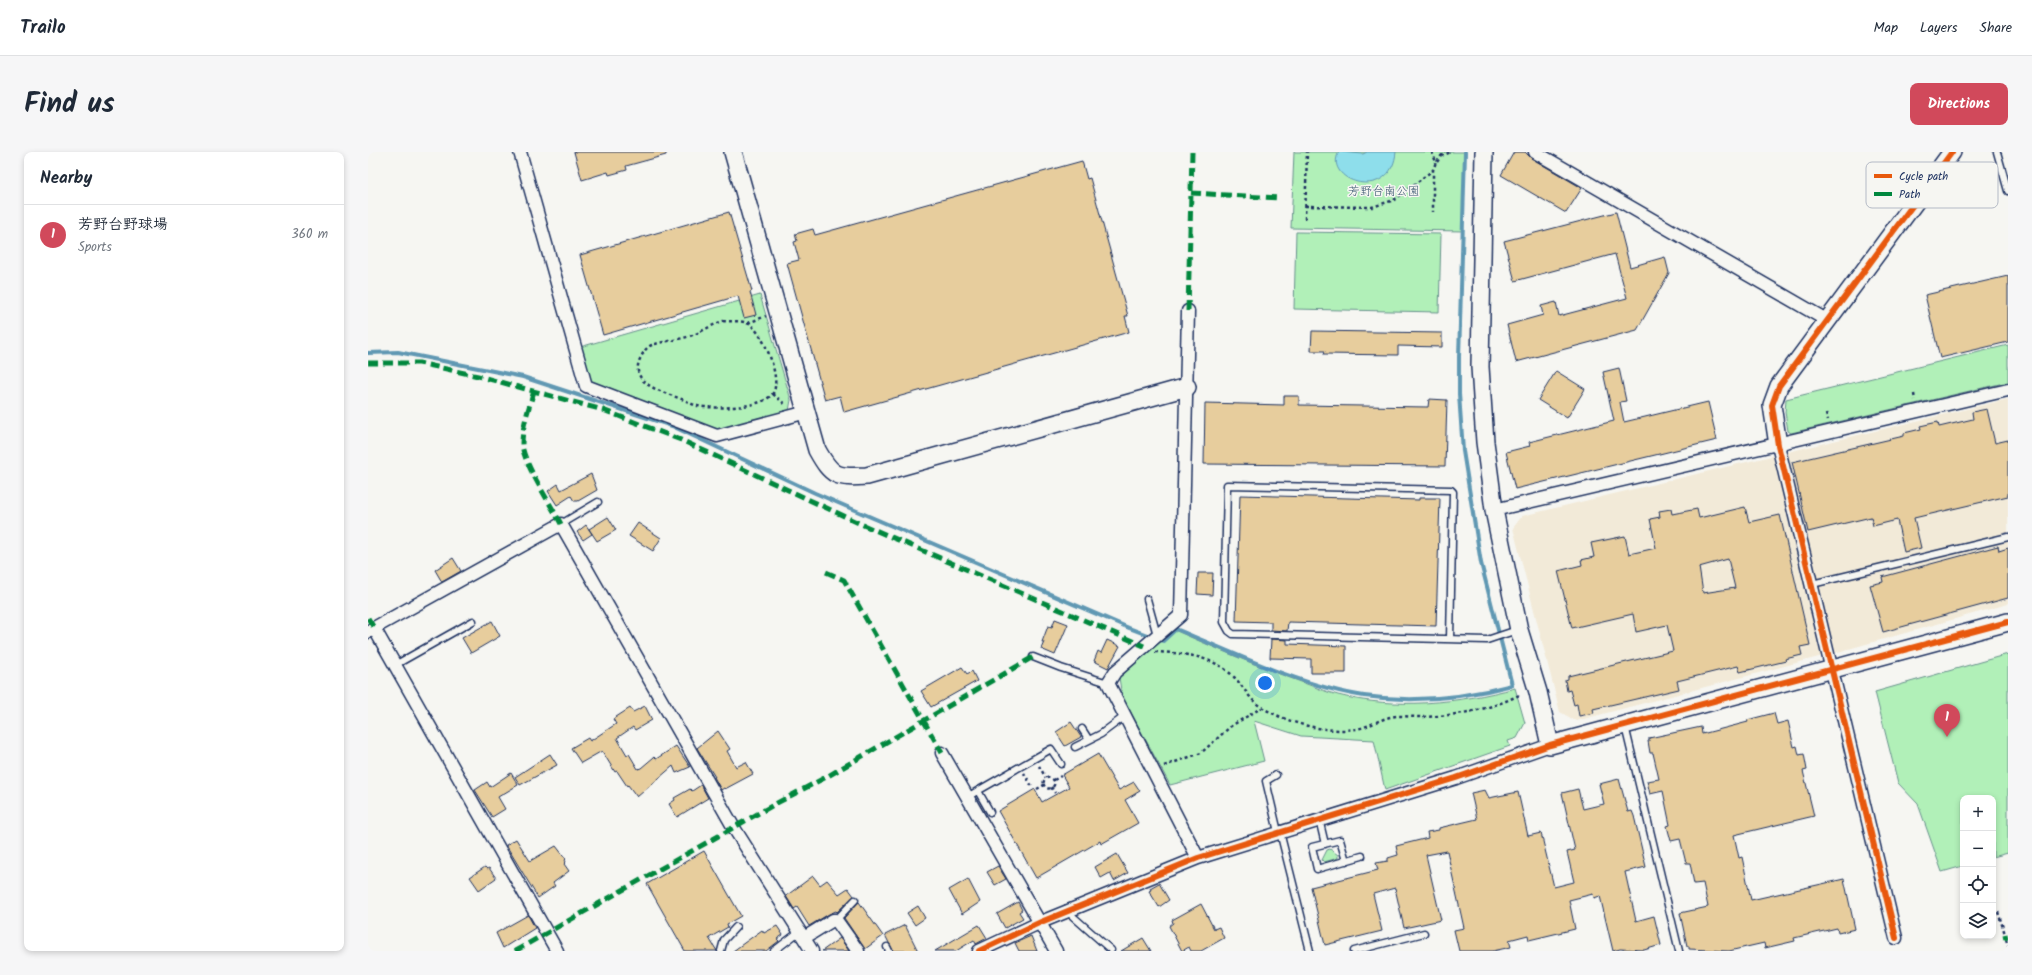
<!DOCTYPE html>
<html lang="en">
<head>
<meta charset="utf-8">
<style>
  body { margin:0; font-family:Kalam,"Klee One",sans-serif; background:#f6f6f7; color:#1f2937 }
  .controls { position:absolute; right:12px; bottom:12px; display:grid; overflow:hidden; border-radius:8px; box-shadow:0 2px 6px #0003 }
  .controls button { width:36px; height:36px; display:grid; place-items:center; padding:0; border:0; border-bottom:1px solid #e0e1e3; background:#fff; color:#1f2937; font:20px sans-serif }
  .you { position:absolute; left:897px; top:531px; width:14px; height:14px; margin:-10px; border:3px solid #fff; border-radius:50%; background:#1a73e8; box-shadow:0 0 0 6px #1a73e833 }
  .badge { display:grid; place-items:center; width:26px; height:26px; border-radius:50%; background:#d1495b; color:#fff; font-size:13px; font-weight:700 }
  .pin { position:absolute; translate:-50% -33px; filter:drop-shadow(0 1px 2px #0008) }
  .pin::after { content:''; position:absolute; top:21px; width:14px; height:12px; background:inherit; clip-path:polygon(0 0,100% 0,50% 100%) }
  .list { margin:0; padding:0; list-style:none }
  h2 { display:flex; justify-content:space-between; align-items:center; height:52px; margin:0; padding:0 16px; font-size:17px }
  h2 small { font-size:13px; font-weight:400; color:#747a83 }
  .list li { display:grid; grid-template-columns:26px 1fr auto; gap:12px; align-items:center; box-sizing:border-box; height:60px; padding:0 16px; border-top:1px solid #e0e1e3 }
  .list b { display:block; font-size:15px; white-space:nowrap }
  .list p { margin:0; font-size:13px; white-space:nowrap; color:#747a83 }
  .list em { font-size:13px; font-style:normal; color:#747a83 }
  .icon { flex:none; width:22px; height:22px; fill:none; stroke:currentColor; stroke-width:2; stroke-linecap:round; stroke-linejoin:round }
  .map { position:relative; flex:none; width:1640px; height:799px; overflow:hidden; border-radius:8px }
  header { display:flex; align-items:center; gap:24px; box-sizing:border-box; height:56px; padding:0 20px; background:#fff; border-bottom:1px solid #e0e1e3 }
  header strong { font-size:19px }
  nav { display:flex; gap:22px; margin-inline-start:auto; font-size:14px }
  .intro { display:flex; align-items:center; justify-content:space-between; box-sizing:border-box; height:96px; padding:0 24px }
  h1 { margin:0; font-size:28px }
  .button { padding:10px 18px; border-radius:8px; background:#d1495b; color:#fff; font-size:14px; font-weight:700 }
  main { display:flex; gap:24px; padding:0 24px }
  aside { flex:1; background:#fff; border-radius:8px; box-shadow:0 2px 6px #0003 }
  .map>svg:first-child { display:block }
  .built { fill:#f2ead8 }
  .green { fill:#b1f0b8; stroke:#66908b }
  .water { fill:#8edeeb; stroke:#6098b3 }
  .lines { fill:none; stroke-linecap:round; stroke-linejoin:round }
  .stream { stroke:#6098b3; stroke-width:4 }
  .building { fill:#e7cd9d; stroke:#1b2f5e; fill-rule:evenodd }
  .lane-casing { stroke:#1b2f5e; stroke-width:9 }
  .street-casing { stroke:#1b2f5e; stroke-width:15 }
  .secondary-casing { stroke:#1b2f5e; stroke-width:20 }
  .path { stroke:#1b2f5e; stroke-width:2.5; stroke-dasharray:3 3; stroke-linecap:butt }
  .lane { stroke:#f6f6f2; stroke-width:6 }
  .street { stroke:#f6f6f2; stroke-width:12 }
  .secondary { stroke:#f6f6f2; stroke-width:17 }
  .quiet { stroke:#00873e; stroke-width:5; stroke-dasharray:10 5; stroke-linecap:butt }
  .cycleway-casing { stroke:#f6f6f2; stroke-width:8 }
  .cycleway { stroke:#e8590c; stroke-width:6 }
  .labels { text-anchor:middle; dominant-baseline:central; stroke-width:3; stroke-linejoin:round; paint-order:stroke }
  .park-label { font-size:12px; fill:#395670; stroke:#f6f6f2 }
  .key { fill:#f6f6f2; stroke:#b4bac6; stroke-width:1 }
  .key-label { font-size:11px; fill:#1b2f5e }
</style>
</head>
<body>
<header>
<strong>Trailo</strong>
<nav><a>Map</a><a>Layers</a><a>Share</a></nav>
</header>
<div class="intro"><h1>Find us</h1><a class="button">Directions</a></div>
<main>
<aside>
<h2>Nearby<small></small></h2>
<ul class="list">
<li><span class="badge">1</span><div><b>芳野台野球場</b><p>Sports</p></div><em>360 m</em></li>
</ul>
</aside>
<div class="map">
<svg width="1640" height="799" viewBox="0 0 1640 799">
  <rect width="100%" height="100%" fill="#f6f6f2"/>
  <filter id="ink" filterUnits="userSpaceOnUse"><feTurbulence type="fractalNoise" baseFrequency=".025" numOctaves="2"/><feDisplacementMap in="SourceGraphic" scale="8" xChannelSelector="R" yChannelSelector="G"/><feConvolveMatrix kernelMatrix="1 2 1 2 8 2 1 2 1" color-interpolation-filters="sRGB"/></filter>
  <g filter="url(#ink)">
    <path class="built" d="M1640 247V452L1470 500 1208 569 1192 560 1145 376 1154 364Z"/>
    <path class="green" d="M926 0H1097L1095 79 923 76Z
      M928 80 1073 82 1071 160 926 157Z
      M392 143 423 248 421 259 349 280 222 230 212 195Z
      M1640 193V230L1423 281 1420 279 1417 260 1418 247Z
      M804 477C847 496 891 515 936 531 947 535 958 540 970 543 1028 558 1091 551 1147 536L1157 571 1149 586 1140 589 1142 594 1017 638 1006 588 933 584 886 569 896 609 802 633 754 544 751 526Z
      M1640 502V701L1625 705V646H1595V714L1574 720 1550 652 1530 631 1507 540Z
      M962 697 970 703V706L956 710 954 708 959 698Z"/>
    <path class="water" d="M971 0 995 2 999 0H1028C1023 52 954 29 971 0Z"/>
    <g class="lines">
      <path class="stream" d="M0 201 30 200 155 225 304 274 447 341 761 476 795 489 808 477C865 501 936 535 996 544 1046 551 1096 546 1144 533L1113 411 1095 299 1091 242V205L1097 0"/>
    </g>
    <path class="building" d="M206 0H298V3L258 14 259 18 241 23 240 20 214 28Z
      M1146 0H1157L1163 6 1214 36 1198 61 1133 23Z
      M714 9 719 27 722 26 760 164H757L761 180 476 260 472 244 457 248 419 111 431 108 426 90 429 89 427 82 445 77 447 83Z
      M361 60 384 139 382 140 388 163 376 166 370 144 235 183 212 103Z
      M1248 60 1262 115 1297 105 1301 121 1269 178 1148 210 1139 173 1175 163 1173 154 1188 150 1191 164 1259 146 1247 102 1147 129 1136 89Z
      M1640 124V190L1572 206 1557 143Z
      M944 179 1074 181V195L1030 194V203L956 202 957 199H943Z
      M1251 216 1258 249 1252 250 1256 270 1340 250 1349 288 1147 337 1138 300 1162 294 1161 290 1246 269 1235 220Z
      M1188 219 1217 237 1199 266 1170 248Z
      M916 244H931V253L1060 255 1061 247 1079 248 1077 314 836 312 837 251 916 253Z
      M1619 257 1627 291 1640 288V344L1546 366 1553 396 1536 400 1529 368 1505 374 1503 365 1440 380 1424 310 1536 284V281L1553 277 1552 274 1570 270 1571 275 1605 267 1604 260Z
      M223 322 229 338 210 349H206L203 344 189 353 180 339 190 332 193 338Z
      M872 343 1051 348V346H1072L1068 474 920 470 919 479 903 478V470L868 469Z
      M1377 355 1381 370 1412 363 1442 493 1432 495 1434 503 1417 507 1418 509 1372 520 1370 514 1309 529 1311 537 1225 557 1226 561 1211 564 1209 552 1206 553 1202 538 1199 539 1197 528 1200 527V524L1305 499 1299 473 1268 480 1265 462 1204 476 1190 419 1214 413 1213 408 1226 405 1223 391 1257 384 1261 402 1288 396 1282 367 1292 365 1291 359 1303 357 1304 362 1329 357 1331 366ZM1360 407 1367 436 1335 441 1331 415Z
      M240 365 248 378 229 389 221 377Z
      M270 371 293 386 285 399 261 384Z
      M218 373 224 382 215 388 209 380Z
      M1630 394 1631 399 1640 396V446L1515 480 1502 433 1515 430 1514 425Z
      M85 406 93 419 74 430 67 418Z
      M830 421H845L844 443 829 442Z
      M687 467 700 472 687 503 673 497 676 490H674L680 474 684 475Z
      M124 469 132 484 103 501 94 486Z
      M903 487 919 488V492L978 494V521H943V507L902 506Z
      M739 488 752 494 740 516 726 509 730 499 733 501Z
      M594 515 599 522 604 519 609 529 563 555 553 539Z
      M277 554 284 568 267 578 265 575 249 586 259 603 261 602 270 617 273 616 286 605 288 607 308 594 322 615 308 621 305 614 269 645 260 633 259 634 249 619 247 620 234 599 213 611 203 596 220 586 222 589 248 572 245 567 262 556 265 560Z
      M1406 561 1409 572 1420 569 1426 595 1429 594 1431 603 1436 602 1439 618 1435 619 1446 664 1366 683 1371 706 1374 705 1383 748 1476 727 1487 777 1470 781 1469 776 1426 786 1427 789 1397 796 1396 791 1361 799 1321 797V794H1319L1312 761 1340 755 1335 731 1326 732 1322 711H1318L1312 687 1303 689 1299 674 1302 673 1295 639 1282 642 1279 629 1291 627 1285 601H1282L1280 589H1281V586L1333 575 1334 582 1380 570 1379 568Z
      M703 570 713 585 697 594 688 580Z
      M350 579 362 597 359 599 368 615 378 610 385 622 357 637 356 636 353 638 346 625H347L329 596Z
      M182 602 189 613 152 633 147 625Z
      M730 602 751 638 766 630 772 639 757 648 770 671 733 692 732 689 668 726 630 659 667 637 674 650 701 635 694 623Z
      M143 621 150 633 130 645 137 657 124 665 107 638 119 630 122 635Z
      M1251 627 1260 660 1264 659 1266 664 1278 715 1257 720 1268 769 1286 764 1293 793 1276 798 1252 797 1245 799 1232 744 1226 746 1225 742 1201 748 1207 777 1161 788 1160 783 1141 788 1143 795 1125 799H1091L1086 778 1096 776 1079 699 1058 703 1073 768 1036 776 1027 736 1005 742 1014 779 957 793 943 735 1010 718 1008 711 1020 709V706L1030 703 1028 694 1060 686 1059 680 1071 678V676L1109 667 1103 641 1117 638 1121 646 1150 640 1160 684 1173 681 1186 735 1206 730 1199 700 1207 698 1194 641 1210 637 1215 657 1236 652 1231 632Z
      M333 633 340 646 309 665 301 652 307 648 306 646 322 637 324 639Z
      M148 687 162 709 188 694 198 707 197 708 198 710 196 712 201 719 185 731 187 734 170 746 138 693Z
      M336 699 373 764 359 772 360 775 341 786 349 799H317L279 732Z
      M749 702 760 721 746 729 742 721 733 726 727 715Z
      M630 714 638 727 627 733 619 720Z
      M117 715 119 717 121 716 128 726 111 738 102 725Z
      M445 724 452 733 459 728 471 742 480 736 486 744 469 760 468 759 461 762 441 774 429 755 426 757 418 744Z
      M600 727 612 750 594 762 581 738Z
      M791 731 801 748 791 755 781 739 783 738 782 736Z
      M491 750 515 784 497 797 476 766Z
      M650 750 654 758 651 760 655 766 637 776 629 762Z
      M833 752 846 777 851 775 856 786 833 799H823L821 795 814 799 801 774 805 771 804 768Z
      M550 754 557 766 547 773 539 761Z
      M160 763 167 776 135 796 128 781Z
      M537 773 550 799H525L517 783Z
      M611 773 619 786 608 792 606 788 588 799H567Z
      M409 774 415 783 409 787 411 789 398 799H365L394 778 396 781Z
      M663 784 669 799H651L647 791Z
      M472 786 481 799H454Z
      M775 786 783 799H753Z"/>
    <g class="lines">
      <g class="lane-casing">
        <path id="lane" d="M1629 0 1640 39
          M193 372 230 350
          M1444 432 1640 385
          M779 447 789 483
          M1082 487 1085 340 1083 338 859 333 856 470 861 479 865 482 1119 488 1149 478
          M665 505 693 516 740 531
          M27 513 105 469
          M1257 574 1311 799
          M714 577 721 588
          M707 595 733 582 757 564
          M908 623 898 629 910 680
          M610 639 622 660
          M599 645 683 597 693 612
          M951 667 957 692
          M912 680 942 799
          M978 709 972 688 944 695 949 717 994 704
          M700 760 743 798
          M468 768 487 748
          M519 795 521 799
          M353 799 356 788 368 775
          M406 799 432 779
          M986 799 1056 781"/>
      </g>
      <g class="street-casing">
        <path id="street" d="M152 0 218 234 349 284 439 260
          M1167 0 1460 169
          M820 159 813 463 747 520 740 531 830 706
          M1410 293 1528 786
          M1126 358 1640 238
          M6 476 193 372 366 676 444 799
          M0 480 6 476 189 799
          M574 601 688 799
          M436 786 465 768H468L490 799
          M611 799 673 770 830 706 1088 626 1182 593"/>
      </g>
      <g class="secondary-casing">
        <path id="secondary" d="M365 0 449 298C464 325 469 326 499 324L819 235
          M1116 0 1112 215 1117 290 1126 358 1151 478 1170 540 1182 593 1640 470
          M1410 293 1404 253 1411 234 1584 0"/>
      </g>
      <path class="path" d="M1064 0 1068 10 1065 18V60
        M1073 4 1083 0
        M1069 10 1076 0
        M937 54 1004 55 1026 48 1065 18
        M937 67 939 0
        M355 169C362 170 373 168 379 171 395 177 414 227 405 241 395 257 347 257 330 254 325 253 321 250 316 248 299 241 260 233 272 207 275 201 278 195 284 193 296 189 310 188 322 184 334 180 343 173 355 169Z
        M380 171 398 164
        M405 242 418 253
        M1546 242 1547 248
        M1458 261 1460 268
        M787 500C815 501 846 504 866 525 876 535 882 549 895 556 922 572 957 581 988 577 1002 575 1014 565 1029 564 1037 564 1045 565 1053 565 1087 564 1123 558 1153 542
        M671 614 678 626
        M796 614 833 601 863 574 893 556
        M656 621 665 636
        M675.5 631a5.5 5.5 0 1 1 11 0a5.5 5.5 0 1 1-11 0Z
        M686 628 693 624
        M683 635 687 641
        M669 637 676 633
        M1630 760 1637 782
        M1638 787 1640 793"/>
      <use href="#lane" class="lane"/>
      <use href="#street" class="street"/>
      <use href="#secondary" class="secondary"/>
      <path class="quiet" d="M823 41 911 46
        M820 159 824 0
        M0 211H51L110 224 235 258 313 288 493 372 776 494
        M166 239C161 256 154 274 154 292 155 311 184 354 193 372
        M458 420 476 428 574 601
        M0 466 6 476
        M1637 782 1638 787
        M147 799 407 652 460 624 665 505"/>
      <g class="cycleway-casing">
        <path id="cycleway" d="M1528 786 1410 293 1404 253 1411 234 1584 0
          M611 799 673 770 830 706 1088 626 1182 593 1640 470"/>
      </g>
      <use href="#cycleway" class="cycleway"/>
    </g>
  </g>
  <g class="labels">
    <g class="park-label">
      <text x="1016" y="39">芳野台南公園</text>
    </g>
  </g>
  <rect x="1498" y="10" width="132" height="46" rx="6" class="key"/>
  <rect x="1506" y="22" width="18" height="4" fill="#e8590c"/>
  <rect x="1506" y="40" width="18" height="4" fill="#00873e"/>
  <g class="key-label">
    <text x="1531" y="28">Cycle path</text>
    <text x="1531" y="46">Path</text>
  </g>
</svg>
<div class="controls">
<button>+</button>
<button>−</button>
<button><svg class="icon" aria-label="locate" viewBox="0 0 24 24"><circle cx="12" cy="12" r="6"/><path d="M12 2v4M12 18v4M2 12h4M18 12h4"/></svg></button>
<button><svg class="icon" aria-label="layers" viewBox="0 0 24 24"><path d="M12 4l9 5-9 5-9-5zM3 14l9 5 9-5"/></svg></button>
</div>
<div class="you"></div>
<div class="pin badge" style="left:1579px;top:585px">1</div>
</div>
</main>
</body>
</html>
